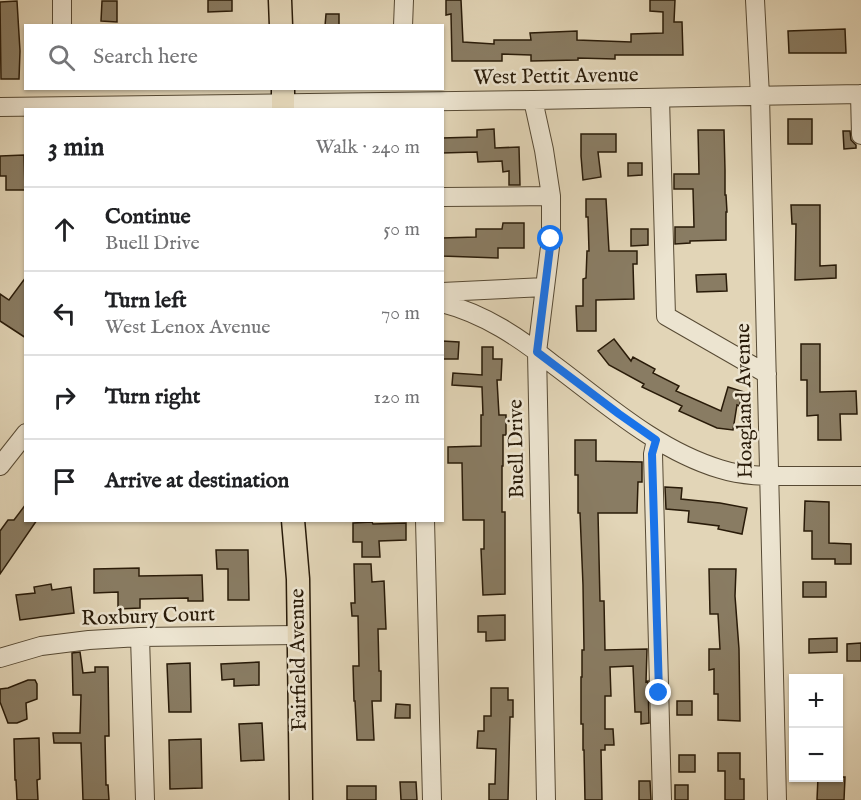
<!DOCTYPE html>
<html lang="en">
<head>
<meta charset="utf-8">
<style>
  body { margin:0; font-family:"IM FELL English",serif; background:#f6f6f6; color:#202124 }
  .controls { position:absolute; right:18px; bottom:18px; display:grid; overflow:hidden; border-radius:0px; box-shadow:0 2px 4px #0004 }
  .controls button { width:54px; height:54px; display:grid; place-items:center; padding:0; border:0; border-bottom:2px solid #e0e0e0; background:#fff; color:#202124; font:30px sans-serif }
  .stop { position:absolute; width:18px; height:18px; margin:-14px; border:4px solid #1a73e8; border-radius:50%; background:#fff }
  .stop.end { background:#1a73e8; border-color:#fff; box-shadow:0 2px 6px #0008 }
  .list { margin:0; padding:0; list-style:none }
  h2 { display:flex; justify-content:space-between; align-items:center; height:78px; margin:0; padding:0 24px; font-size:26px }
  h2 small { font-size:20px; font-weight:400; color:#757577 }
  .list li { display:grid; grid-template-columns:39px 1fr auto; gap:18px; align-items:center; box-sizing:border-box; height:84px; padding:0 24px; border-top:2px solid #e0e0e0 }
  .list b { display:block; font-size:22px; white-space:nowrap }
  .list p { margin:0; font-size:20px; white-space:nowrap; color:#757577 }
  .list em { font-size:20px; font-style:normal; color:#757577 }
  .icon { flex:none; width:33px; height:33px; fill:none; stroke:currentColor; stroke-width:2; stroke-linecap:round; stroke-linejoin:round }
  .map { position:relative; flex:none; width:861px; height:800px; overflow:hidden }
  .search { position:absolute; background:#fff; box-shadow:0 2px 4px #0004; left:24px; top:24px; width:420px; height:66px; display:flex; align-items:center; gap:15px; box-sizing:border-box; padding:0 21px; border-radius:0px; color:#757577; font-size:22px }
  .panel { position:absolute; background:#fff; box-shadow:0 2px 4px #0004; left:24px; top:108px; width:420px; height:414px; border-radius:0px }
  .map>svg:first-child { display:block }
  .building { fill:#897c63; stroke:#291b09; stroke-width:1.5 }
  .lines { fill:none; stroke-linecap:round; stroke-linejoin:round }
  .minor-casing { stroke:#574a34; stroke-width:20 }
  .major-casing { stroke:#291b09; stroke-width:25 }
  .minor { stroke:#ece4d0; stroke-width:18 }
  .major { stroke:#e2d5b7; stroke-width:22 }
  .route { stroke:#1a73e8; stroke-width:8 }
  .labels { text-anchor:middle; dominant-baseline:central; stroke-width:5; stroke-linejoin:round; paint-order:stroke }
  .street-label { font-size:21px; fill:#291b09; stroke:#ece4d0 }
</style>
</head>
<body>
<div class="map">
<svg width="861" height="800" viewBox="0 0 861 800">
  <rect width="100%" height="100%" fill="#e2d5b7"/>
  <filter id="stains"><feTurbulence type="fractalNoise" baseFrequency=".00333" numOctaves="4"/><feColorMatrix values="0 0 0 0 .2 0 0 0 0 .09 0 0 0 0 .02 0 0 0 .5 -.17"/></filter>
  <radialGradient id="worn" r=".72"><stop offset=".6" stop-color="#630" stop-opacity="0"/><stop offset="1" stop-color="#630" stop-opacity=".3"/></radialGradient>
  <path class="building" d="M208 0H232V11L208 12Z
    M446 0H461L463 42 494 44V40H531L530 33 577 31V40L631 42V34L663 33V12L650 11V0H675L674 22H682L683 55H615V59L578 58V60L531 61V55L502 54V61H452L451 14 446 15Z
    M17 1 20 51 19 79H1L0 2Z
    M102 1H117V22L101 21Z
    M326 14H339V26H325Z
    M845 29 846 53H789L788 31Z
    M788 119H812V144H788Z
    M494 129 495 148 519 147 520 185H509V171L503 172 502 161 478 162 477 152 442 153V138L477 137V130Z
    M698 130H724L725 170V195H726L727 212H726V240L690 241V243L675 244V227H694L693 189H674V174H699Z
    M843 131H850L851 140 856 145V148L844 149Z
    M581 134H616V152H598L601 177 583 180 581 156Z
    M24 155 25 190H6V176H0V156Z
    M628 163H642V175L628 176Z
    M586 199H606L609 251H637V264H633L634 299 596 300V331H577L576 306H583V279L586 278 587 251H589L588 217H586Z
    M791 205H820V266L836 265V278L795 280 796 224H792Z
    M503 223H524V248H498V258L442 256V238L476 237V229H502Z
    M631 229H648V245L631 246Z
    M726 274 727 291 697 292 696 275Z
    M26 277V338L0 321V294L9 300Z
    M614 339 631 361 633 357 655 369 653 373 679 386 676 391 721 411 728 387 744 392 739 406 737 405 733 430 717 428 679 411 682 406 642 387 644 384 609 365 598 351Z
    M442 341 459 342 458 359H442Z
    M801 344H820V392L856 391 857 414H840L841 440H818V415L807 416V380H801Z
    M482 347H493V359H502L501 380H497L499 415H506V435H503V466H502V512H505V594L483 595 481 549H484V520H463L462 463H448V447L481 446V415H483L482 387 452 385 453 373 482 375Z
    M575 440H596V461L642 462V482H638L637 513H598L600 601H604L605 650 647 649 646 682 648 681 649 723 641 724V712H635L633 666 610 667 611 696H605V729H613L614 745H605V750H601L602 800H585L584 750H583V724H581V677H582V650H584L583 585 580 513H578V475H575Z
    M665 487 682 488 681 499 720 503 747 508 742 534 718 529 719 526 688 522 689 511 666 509Z
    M805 501 829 502V543L851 544V564H835V559H812V531H804Z
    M26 504V520H37L0 574V531L8 520H14Z
    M372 522 373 524 406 523V540L379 541 380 557H362V542H353V523Z
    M216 550H248L249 600H228V569H217Z
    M354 564H371L372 582 384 581 386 629H378L379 671H381V701H372L374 740H357L355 701H354L353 666H359L358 616H352L351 603H355Z
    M139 568V576L202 575 203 601H188V598L140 599V608L118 609V592L94 593V569Z
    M709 569H736L735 596 739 649 740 721 718 720V694H714V669L709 670V649H720L718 614H710Z
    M803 582H826V597H803Z
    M51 584 52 590 71 587 74 613 20 620 16 595 35 593 34 587Z
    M505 615V640L486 641V632H478V616Z
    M837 638V652L809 653V639Z
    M861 643V661H847V644Z
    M80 652 83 673 95 672V667H108L109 736H105L106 785H108L109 800H83L81 743H54L53 733H80L81 695H73L72 653Z
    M259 662V685L234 686V679L222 680 221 664Z
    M190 663 191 712H169L167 664Z
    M28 680H35L37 684V699L26 703 27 719 17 723H8L0 702V689L8 688Z
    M491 688H508V700H513V717H510L508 800H489V784H495L496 749 477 748 478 731H484V716H491Z
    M677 701H692V715H677Z
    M396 704 410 705V718H395Z
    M262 723 264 760 241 761 239 724Z
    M39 738 40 779 37 780 38 800H17L16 780H15L14 739Z
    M201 739 202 788 170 789 169 740Z
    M718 753H740V779H744V800H725V771H718Z
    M679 755H695V772H679Z
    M818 777H845L844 800H817Z
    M639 781H650L651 800H639Z
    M400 782H416L417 800H401Z
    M675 785H688V800H675Z
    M347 786H376V800H347Z"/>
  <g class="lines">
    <g class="minor-casing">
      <path id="minor" d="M62 0V26
        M755 0 760 96 777 800
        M403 26 404 0
        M860 94 861 135
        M660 98 666 316 767 374
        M533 100 544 150 551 196V239L537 352 546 800
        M0 107 533 100 861 94
        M442 197 551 196
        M442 292 545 287
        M442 303C485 314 520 338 554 365 605 403 657 450 720 469 745 477 771 476 797 476 818 476 840 476 861 476
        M656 440 653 454 662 800
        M0 466 26 433
        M425 520 432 800
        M140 637 145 800
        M0 658 41 646 89 640 140 637 299 635"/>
    </g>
    <g class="major-casing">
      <path id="major" d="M280 0 281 26
        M283 88V110
        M293 520 298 579 301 800"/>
    </g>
    <use href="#minor" class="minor"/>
    <use href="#major" class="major"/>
  </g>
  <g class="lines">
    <path class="route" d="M551 239 537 352 619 414 656 440 652 454 659 693"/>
  </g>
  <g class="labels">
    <g class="street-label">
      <text transform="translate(556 77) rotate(-1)">West Pettit Avenue</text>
      <text transform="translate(745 401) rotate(-91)">Hoagland Avenue</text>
      <text transform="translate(517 449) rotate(-91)">Buell Drive</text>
      <text transform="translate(148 617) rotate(-2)">Roxbury Court</text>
      <text transform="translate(299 660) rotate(-91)">Fairfield Avenue</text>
    </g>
  </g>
  <rect width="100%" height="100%" filter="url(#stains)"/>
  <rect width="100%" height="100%" fill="url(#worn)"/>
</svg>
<div class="controls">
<button>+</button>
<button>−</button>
</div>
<div class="stop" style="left:551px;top:239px"></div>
<div class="stop end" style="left:659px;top:693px"></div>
<div class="search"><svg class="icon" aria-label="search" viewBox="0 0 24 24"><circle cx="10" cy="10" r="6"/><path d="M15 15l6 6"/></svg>Search here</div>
<section class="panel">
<h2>3 min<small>Walk · 240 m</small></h2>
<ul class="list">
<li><svg class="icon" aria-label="ahead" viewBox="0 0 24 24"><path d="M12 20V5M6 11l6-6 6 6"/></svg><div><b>Continue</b><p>Buell Drive</p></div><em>50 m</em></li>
<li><svg class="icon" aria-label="left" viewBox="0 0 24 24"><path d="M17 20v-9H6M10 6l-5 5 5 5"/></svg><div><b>Turn left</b><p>West Lenox Avenue</p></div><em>70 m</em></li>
<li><svg class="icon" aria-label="right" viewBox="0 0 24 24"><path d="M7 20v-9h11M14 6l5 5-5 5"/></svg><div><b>Turn right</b></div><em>120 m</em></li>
<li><svg class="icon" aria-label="arrive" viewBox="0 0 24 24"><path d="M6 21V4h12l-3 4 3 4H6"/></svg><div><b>Arrive at destination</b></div></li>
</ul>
</section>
</div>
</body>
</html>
